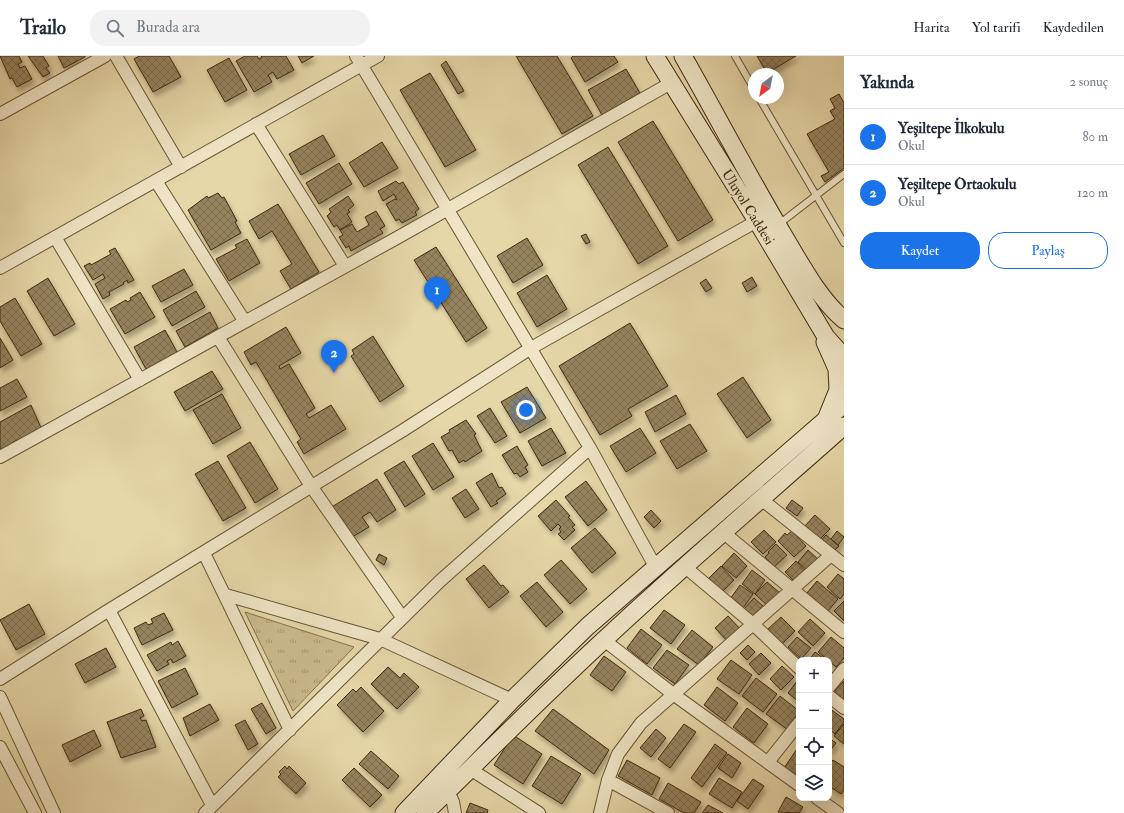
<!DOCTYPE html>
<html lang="tr">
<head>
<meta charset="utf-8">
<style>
  body { margin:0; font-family:"IM FELL Double Pica",serif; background:#f2f2f3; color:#1f2937 }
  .controls { position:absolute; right:12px; bottom:12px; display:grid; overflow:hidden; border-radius:8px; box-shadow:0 4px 16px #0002 }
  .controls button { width:36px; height:36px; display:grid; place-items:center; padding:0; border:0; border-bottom:1px solid #e0e1e3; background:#fff; color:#1f2937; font:20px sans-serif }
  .compass { position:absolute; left:748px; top:12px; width:36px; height:36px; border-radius:50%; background:#fff; box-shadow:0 4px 16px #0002; rotate:212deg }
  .you { position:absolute; left:526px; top:354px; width:14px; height:14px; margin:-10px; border:3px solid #fff; border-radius:50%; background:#1a73e8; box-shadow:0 0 0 6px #1a73e833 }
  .badge { display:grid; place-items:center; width:26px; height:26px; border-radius:50%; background:#1a73e8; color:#fff; font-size:13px; font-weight:700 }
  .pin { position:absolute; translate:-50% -33px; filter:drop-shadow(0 1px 2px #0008) }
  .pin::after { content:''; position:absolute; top:21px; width:14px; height:12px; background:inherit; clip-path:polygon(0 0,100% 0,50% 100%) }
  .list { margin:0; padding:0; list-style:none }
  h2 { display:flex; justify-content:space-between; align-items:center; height:52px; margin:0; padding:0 16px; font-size:17px }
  h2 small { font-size:13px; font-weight:400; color:#747a83 }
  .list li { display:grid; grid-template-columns:26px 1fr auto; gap:12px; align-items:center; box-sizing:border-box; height:56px; padding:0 16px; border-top:1px solid #e0e1e3 }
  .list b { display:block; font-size:15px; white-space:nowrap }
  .list p { margin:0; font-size:13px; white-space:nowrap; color:#747a83 }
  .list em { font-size:13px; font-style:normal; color:#747a83 }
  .actions { display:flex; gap:8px; padding:12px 16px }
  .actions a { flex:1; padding:9px 0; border:1px solid #1a73e8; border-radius:16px; text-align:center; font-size:14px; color:#1a73e8 }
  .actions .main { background:#1a73e8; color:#fff }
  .icon { flex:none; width:22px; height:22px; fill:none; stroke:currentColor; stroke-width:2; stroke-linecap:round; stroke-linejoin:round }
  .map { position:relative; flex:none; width:844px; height:757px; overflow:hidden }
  header { display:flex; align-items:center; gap:24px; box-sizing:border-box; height:56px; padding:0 20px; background:#fff; border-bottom:1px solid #e0e1e3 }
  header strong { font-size:19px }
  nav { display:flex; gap:22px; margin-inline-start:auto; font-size:14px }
  .search { width:280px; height:36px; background:#f2f2f3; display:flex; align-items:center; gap:10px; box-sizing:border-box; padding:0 14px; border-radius:16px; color:#747a83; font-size:15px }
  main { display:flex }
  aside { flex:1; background:#fff }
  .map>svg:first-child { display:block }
  .park { fill:url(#park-tufts); stroke:#85724e }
  .building { fill:url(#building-cross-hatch); stroke:#402a0f; filter:url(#shadow) }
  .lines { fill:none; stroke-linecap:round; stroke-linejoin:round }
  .service-casing { stroke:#6a5535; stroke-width:8 }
  .minor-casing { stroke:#6a5535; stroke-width:14 }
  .secondary-casing { stroke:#402a0f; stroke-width:19 }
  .service { stroke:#efe5c6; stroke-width:6 }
  .minor { stroke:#efe5c6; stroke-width:12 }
  .secondary { stroke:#efe5c6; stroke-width:17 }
  .labels { text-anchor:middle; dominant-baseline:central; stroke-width:3; stroke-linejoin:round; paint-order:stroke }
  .street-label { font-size:14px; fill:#402a0f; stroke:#efe5c6 }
</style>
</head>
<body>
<header>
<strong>Trailo</strong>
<div class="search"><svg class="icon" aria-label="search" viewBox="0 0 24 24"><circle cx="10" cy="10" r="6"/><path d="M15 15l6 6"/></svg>Burada ara</div>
<nav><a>Harita</a><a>Yol tarifi</a><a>Kaydedilen</a></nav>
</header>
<main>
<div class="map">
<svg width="844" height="757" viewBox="0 0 844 757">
  <defs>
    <pattern id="park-tufts" width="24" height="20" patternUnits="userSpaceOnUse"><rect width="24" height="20" fill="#caba8e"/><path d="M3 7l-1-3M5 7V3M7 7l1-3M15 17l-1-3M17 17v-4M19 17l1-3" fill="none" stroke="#a59772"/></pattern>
    <pattern id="building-cross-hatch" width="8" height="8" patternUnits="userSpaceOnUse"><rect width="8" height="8" fill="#96845f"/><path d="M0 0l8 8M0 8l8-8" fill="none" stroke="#7c6c4d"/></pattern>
    <filter id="shadow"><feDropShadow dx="2.5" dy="4.5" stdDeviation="2" flood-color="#0004"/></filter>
  </defs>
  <rect width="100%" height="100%" fill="#e6d7a8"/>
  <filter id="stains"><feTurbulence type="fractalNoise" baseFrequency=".005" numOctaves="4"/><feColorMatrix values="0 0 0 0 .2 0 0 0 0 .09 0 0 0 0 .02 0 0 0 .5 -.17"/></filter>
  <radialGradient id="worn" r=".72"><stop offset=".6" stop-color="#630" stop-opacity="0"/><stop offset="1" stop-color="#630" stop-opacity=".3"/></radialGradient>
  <path class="park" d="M245 556 354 591 293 655Z"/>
  <path class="building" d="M0 0H19L22 6 18 8 20 12 25 10 32 23 17 31 12 22 10 23Z
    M28 0H43L49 10 46 12 50 17 43 21Z
    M58 0H85V1L64 12Z
    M139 0H169L181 21 153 36 134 3Z
    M245 0H257L259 3 262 1 261 0H286L294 14 277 23 273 16 268 19 272 26 254 36 236 5Z
    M298 0H314L302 7Z
    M516 0H557L593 60 562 78Z
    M573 0H614L618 6 585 26 571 2Z
    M757 0H796L767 17Z
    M229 2 247 34 225 46 207 14Z
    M446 5 464 35 458 38 441 9Z
    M626 13 640 37 602 59 588 34Z
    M430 17 476 94 445 111 400 34Z
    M839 38 844 47V112L825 126 821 120 829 116 807 78 835 63 830 55 835 52 830 43Z
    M653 65 713 164 678 185 618 86Z
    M323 79 335 100 301 119 289 98Z
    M382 86 398 112 364 131 349 107Z
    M608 91 668 190 638 208 578 109Z
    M339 107 352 128 319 148 306 127Z
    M396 125 399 128 403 126 419 153 415 156 417 159 402 167 399 163 396 165 386 148 395 143 397 144 394 138 383 145 378 135Z
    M218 137 222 142 224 141 237 165 235 166 241 177 211 194 188 154 207 140 208 142Z
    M348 140 354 149 348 154 350 156 347 158 352 166 340 174 337 169 334 171 327 160 331 156 329 153Z
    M278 148 319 216 291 233 280 215 292 208 272 175 259 183 249 165Z
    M376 155 385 170 380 173 383 177 351 195 349 190 346 192 339 181 343 179 340 174 352 168 357 176 369 169 365 161Z
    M586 178 590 186 586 188 581 180Z
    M527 182 543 209 513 227 497 200Z
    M247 183 260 207 229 225 216 203 237 192 235 189Z
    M436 191 487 272 466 286 414 204Z
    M115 192 134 224 128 227 127 224 123 227 124 228 109 236 110 239 103 243 95 228 105 222 103 218 93 224 84 210 90 207 91 209 111 198 109 195Z
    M184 213 193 229 161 246 152 230Z
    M547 219 567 253 537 271 517 237Z
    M752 221 757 230 747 236 742 227Z
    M48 222 75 268 54 280 27 235Z
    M706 223 712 232 706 236 700 227Z
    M196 235 205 251 172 270 163 254Z
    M140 236 155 261 125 278 110 253 126 244 127 246 131 244 130 242Z
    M15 242 42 288 21 300 0 265V251Z
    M210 256 218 272 185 291 176 275Z
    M630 267 668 330 628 353 632 360 600 379 559 310Z
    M286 271 301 297 279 310 280 313 289 308 315 352 306 358 309 362 331 349 346 373 304 398 297 386 301 383 256 306 251 309 244 296Z
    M165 274 177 296 146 313 134 291Z
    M373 280 404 330 380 346 351 300 354 298 352 294Z
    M0 282 13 304 0 312Z
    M212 315 223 333 185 355 174 336Z
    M743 321 771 364 747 382 717 338Z
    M17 323 27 341 0 355V332Z
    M527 331 546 362 520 377 501 346Z
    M222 338 241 372 213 388 193 354Z
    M676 339 686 358 655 376 645 356Z
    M31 349 42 374 13 386 15 389 2 396 0 394V366Z
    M490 352 507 380 495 387 477 360Z
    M466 364 476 378 474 379 482 395 465 406 464 404 459 407 452 394 449 395 441 381 450 376 449 374Z
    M690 368 707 395 677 413 660 385Z
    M551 372 566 397 542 410 528 385Z
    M640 372 656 397 626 416 610 390Z
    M250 386 278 433 255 447 227 400Z
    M433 387 454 421 433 434 412 400Z
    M517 390 528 409 525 411 528 416 520 421 517 417 514 418 502 399Z
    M218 405 246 452 223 465 195 418Z
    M404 405 425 438 405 451 384 417Z
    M492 417 499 432 502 431 506 438 496 445 498 447 491 451 476 427Z
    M377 423 396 454 377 466 370 456 362 461 369 471 349 483 330 452Z
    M586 425 607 454 588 470 565 441Z
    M466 433 479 453 465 462 452 442Z
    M556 444 570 460 568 461 575 469 572 471 575 474 564 484 558 478 561 476 559 473 561 471 558 468 551 475 538 460Z
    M792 444 803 452 797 460 786 452Z
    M651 454 661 465 654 472 644 461Z
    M815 459 830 473 817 486 803 472Z
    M595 472 616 497 592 517 571 492Z
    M764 474 776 486 763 498 751 486Z
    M792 475 806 490 794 501 778 485 785 477 787 479Z
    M837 475 844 481 838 489 831 483Z
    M826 479 839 490 831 498 819 487Z
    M776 488 787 499 774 511 765 501 769 497 768 496Z
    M808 494 820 505 809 516 798 506Z
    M734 497 747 510 736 522 722 510Z
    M379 498 387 502 384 509 376 504Z
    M561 504 587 533 570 548 544 519Z
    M796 505 808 518 797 528 785 516Z
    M484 509 501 530 503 529 509 536 489 552 466 523Z
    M721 510 734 524 722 536 709 522Z
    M752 514 765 524 755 538 742 528Z
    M838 518 844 523V538L840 543 827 531Z
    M817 525 838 543 827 556 806 538Z
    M537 526 563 556 546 571 520 540Z
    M767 526 780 537 768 550 755 538Z
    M740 529 753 538 743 552 730 543Z
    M754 542 764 551 754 562 744 553Z
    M844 545V565L834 555Z
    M29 548 45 578 16 594 0 564Z
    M664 554 685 569 671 588 650 572Z
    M164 557 173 574 142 589 134 572 146 566 148 569 153 567 151 563Z
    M728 560 742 575 729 587 715 572Z
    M781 561 795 575 782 588 768 573Z
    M810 563 825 577 813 590 798 576Z
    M641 573 662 589 647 608 627 592Z
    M692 574 713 591 699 609 677 593Z
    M797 581 811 592 801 603 788 591Z
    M831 581 844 592V602L836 611 818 596Z
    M178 585 186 600 173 607 171 603 167 605 169 608 157 615 147 599 171 586 172 589Z
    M748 589 755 596 747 604 740 597Z
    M106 592 116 611 85 627 75 608Z
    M667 594 689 609 675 628 653 612Z
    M815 596 826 604H809Z
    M761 597 771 607 759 619 749 608Z
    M604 600 626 616 612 635 590 619Z
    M731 604 752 619 739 638 717 623Z
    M782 610 794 621 781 634 770 623Z
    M388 611 400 622 404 617 419 631 397 653 371 628Z
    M185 612 198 638 172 652 158 625Z
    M756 622 777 638 763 656 742 640Z
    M797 625 799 626V646L788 637Z
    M844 625V648L832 638Z
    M361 631 384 655 363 676 337 649 353 633 356 636Z
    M717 631 738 647 725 665 704 649Z
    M780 640 799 655V659L788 674 766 658Z
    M262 647 276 672 266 678 251 653Z
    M210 648 219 664 190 680 183 662Z
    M747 652 768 668 754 687 733 671Z
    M829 652 844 663V666L835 678 829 673Z
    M141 653 144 660 140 662 142 665 146 664 156 691 121 702 107 666Z
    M553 653 609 694 594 718 535 675Z
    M245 664 258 688 248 694 235 669Z
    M684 668 696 676 670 712 658 703Z
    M844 668V688L834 680Z
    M656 673 666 682 651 701 640 692Z
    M94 674 101 690 70 706 62 689Z
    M513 679 542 698 523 728 494 709Z
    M829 682 836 687 829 696Z
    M715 688 727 697 702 731 691 722Z
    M797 693 799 695V723L784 712Z
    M371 695 399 720 388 733 359 708Z
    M728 698 741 707 732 722 718 712Z
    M551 700 581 718 562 748 532 730Z
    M627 704 660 722 652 739 618 720Z
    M833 704 844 711V734L841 738 829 730V710Z
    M285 710 287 713 289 710 306 727 296 738 278 721 281 718 279 716Z
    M354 712 382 739 370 751 342 724Z
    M719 722 742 736 732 752 709 738Z
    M753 723 764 730 748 753 737 745Z
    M668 727 701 746 694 757H684L659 743Z
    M786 741 803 751 799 757 778 756Z
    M470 747 488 754 487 757H466Z
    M708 749 723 757H702Z"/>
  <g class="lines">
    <g class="service-casing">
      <path id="service" d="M735 0 754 33
        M759 42 844 187
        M779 168 844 118"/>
    </g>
    <g class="minor-casing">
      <path id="minor" d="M116 0 181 111
        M356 0 590 392 656 512
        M0 58 105 0
        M256 68 345 210
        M156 125 245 266
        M55 181 140 324
        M0 212 378 0
        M218 281 311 430 402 561
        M0 401 395 183 671 27
        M761 443 844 509
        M724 477 844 576
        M204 497 290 674
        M684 510 753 568 799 612
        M226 539 380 583 512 644
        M109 554 212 749
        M604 584 673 638 799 729
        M0 623 109 554 402 375 531 292 757 165
        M829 631 844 613
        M829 640 844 652
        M0 641 54 757
        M0 691 35 757
        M768 706 799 667
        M470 713 539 757
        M608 724 668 757
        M448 735 453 746 455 757
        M817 742 838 757
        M205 757 440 525 590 392
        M600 757 608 724 618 698 641 667 831 499"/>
    </g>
    <g class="secondary-casing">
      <path id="secondary" d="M655 0 757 165 826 281 844 301
        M683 0C717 60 749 121 784 180 802 210 818 241 844 264
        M825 286 837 313 838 334 827 361
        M404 757 512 644 588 570 844 348
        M425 757C485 699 544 639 605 583 683 510 764 441 844 370"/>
    </g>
    <use href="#service" class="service"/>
    <use href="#minor" class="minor"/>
    <use href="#secondary" class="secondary"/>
  </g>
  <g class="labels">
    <g class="street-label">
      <text transform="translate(748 151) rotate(58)">Uluyol Caddesi</text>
    </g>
  </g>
  <rect width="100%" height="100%" filter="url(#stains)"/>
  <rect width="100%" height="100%" fill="url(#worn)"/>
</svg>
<div class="controls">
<button>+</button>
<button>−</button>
<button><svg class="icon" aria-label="locate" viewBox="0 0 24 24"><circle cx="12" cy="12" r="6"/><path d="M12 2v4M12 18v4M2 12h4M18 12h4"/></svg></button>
<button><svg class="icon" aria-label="layers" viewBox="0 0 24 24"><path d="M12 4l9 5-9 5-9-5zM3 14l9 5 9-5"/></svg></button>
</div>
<svg class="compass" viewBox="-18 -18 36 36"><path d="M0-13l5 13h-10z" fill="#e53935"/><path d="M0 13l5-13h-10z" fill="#747a83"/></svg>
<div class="you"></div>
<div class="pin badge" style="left:437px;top:254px">1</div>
<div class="pin badge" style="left:334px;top:317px">2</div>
</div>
<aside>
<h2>Yakında<small>2 sonuç</small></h2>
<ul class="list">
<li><span class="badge">1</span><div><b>Yeşiltepe İlkokulu</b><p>Okul</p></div><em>80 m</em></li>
<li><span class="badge">2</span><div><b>Yeşiltepe Ortaokulu</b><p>Okul</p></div><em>120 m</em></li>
</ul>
<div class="actions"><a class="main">Kaydet</a><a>Paylaş</a></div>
</aside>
</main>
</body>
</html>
